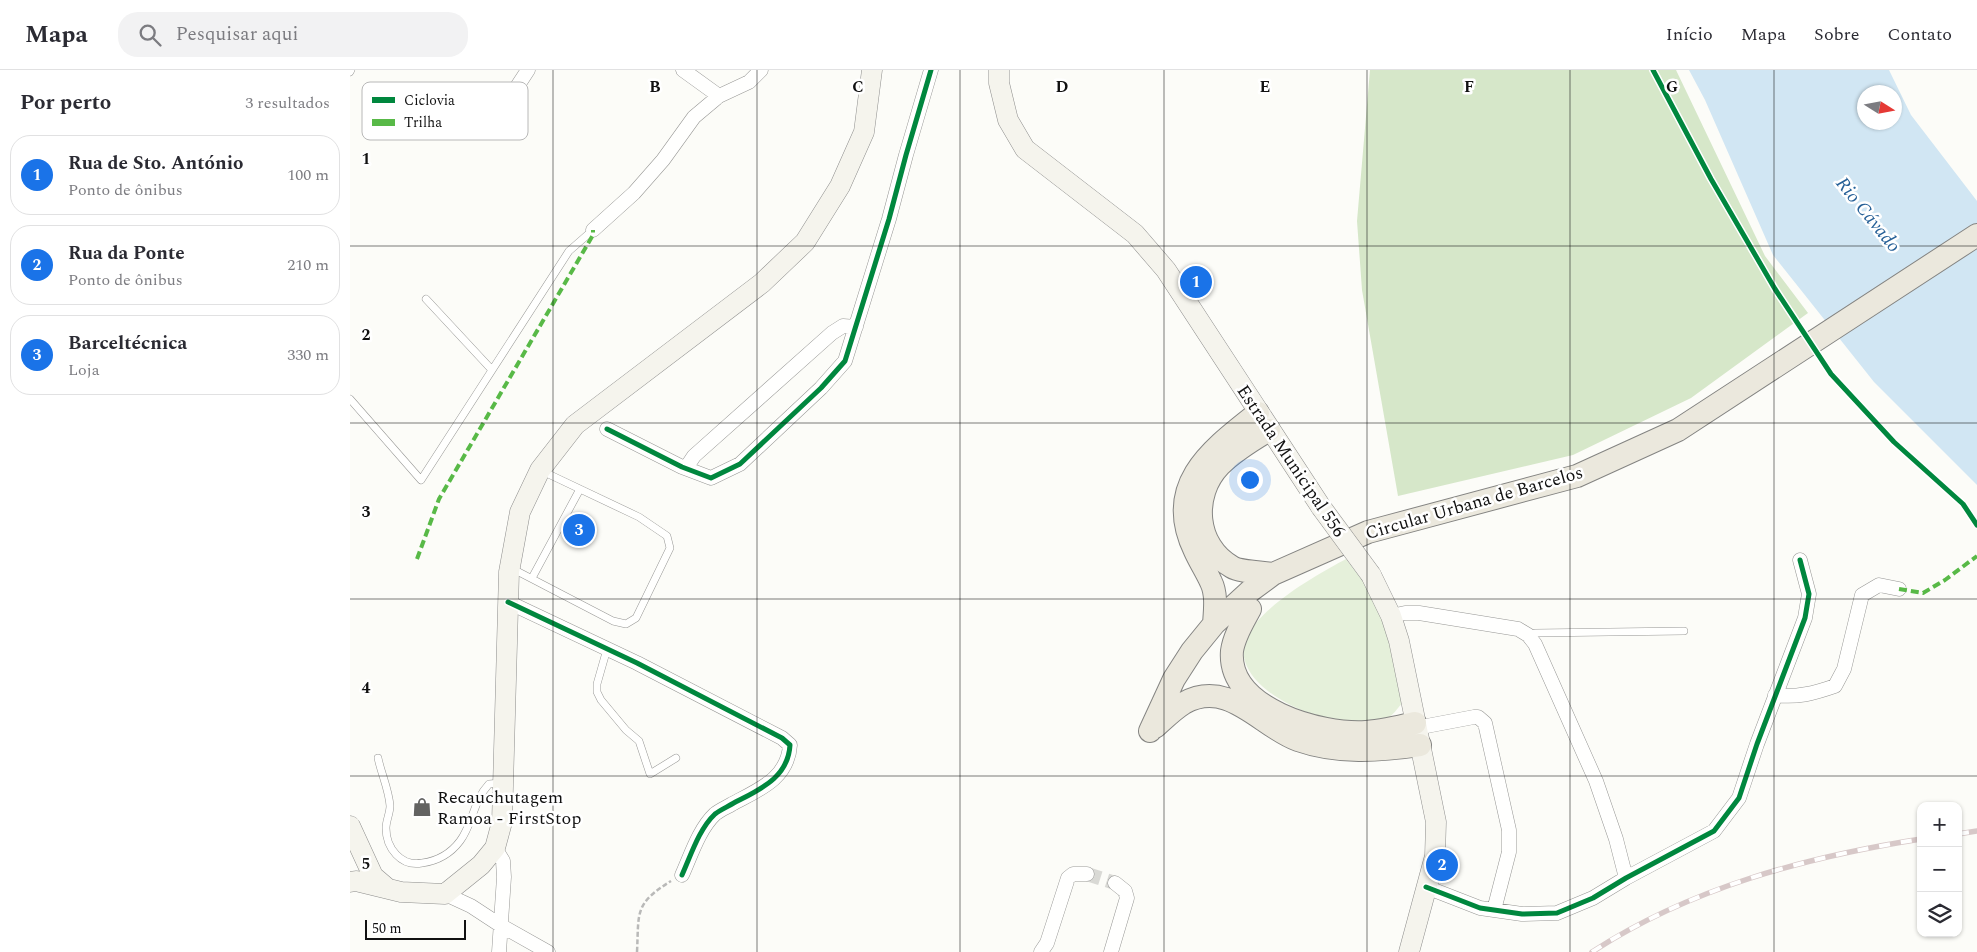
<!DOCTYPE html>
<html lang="pt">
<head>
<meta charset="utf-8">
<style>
  body { margin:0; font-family:Spectral,serif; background:#f2f2f3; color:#2b2b33 }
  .controls { position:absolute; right:15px; bottom:15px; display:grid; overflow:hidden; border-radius:10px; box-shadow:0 1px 4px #0004 }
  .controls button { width:45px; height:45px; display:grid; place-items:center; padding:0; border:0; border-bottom:1px solid #e1e1e2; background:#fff; color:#2b2b33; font:25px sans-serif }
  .compass { position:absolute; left:1507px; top:15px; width:45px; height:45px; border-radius:50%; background:#fff; box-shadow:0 1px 4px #0004; rotate:101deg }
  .scale { position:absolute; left:15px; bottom:12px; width:101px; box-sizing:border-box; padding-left:5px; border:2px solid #111; border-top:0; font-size:14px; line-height:18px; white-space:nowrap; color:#111; -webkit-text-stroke:4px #fff; paint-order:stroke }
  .you { position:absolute; left:899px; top:409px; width:18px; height:18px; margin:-12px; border:4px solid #fff; border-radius:50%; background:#1a73e8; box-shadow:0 0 0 8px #1a73e833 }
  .badge { display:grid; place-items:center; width:32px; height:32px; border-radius:50%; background:#1a73e8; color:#fff; font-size:16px; font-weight:700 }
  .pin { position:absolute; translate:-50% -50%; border:2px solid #fff; box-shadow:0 1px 5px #0006 }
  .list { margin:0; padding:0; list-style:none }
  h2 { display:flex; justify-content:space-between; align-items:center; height:65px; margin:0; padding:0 20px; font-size:21px }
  h2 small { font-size:16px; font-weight:400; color:#7c7c81 }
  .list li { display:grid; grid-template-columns:32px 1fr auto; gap:15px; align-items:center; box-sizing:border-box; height:80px; margin:0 10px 10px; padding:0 10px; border:1px solid #e1e1e2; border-radius:20px }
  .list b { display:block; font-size:19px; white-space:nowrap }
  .list p { margin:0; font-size:16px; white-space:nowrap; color:#7c7c81 }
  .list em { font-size:16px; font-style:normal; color:#7c7c81 }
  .icon { flex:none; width:28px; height:28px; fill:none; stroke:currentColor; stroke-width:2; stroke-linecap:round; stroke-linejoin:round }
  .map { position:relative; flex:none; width:1627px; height:882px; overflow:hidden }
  header { display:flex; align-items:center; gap:30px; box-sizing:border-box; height:70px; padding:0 25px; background:#fff; border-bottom:1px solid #e1e1e2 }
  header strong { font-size:24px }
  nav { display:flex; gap:28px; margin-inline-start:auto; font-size:18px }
  .search { width:350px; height:45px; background:#f2f2f3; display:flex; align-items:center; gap:12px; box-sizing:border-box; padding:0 18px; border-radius:20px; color:#7c7c81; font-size:19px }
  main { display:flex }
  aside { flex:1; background:#fff }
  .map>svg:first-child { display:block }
  .green { fill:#e5f0da }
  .forest { fill:#d6e7c9 }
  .water { fill:#d1e6f3; fill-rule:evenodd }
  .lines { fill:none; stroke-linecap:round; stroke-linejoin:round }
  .minor-tunnel { stroke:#d9d9d5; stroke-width:14; stroke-dasharray:14 7; stroke-linecap:butt }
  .service-casing { stroke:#979795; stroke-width:8 }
  .minor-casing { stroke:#979795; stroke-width:15 }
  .secondary-casing { stroke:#8d8d8c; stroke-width:21 }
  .primary-casing { stroke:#848482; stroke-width:24 }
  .path { stroke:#b9b9b8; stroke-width:2.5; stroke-dasharray:5 2.5; stroke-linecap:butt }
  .service { stroke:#fffffe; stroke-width:7 }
  .minor { stroke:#fffffe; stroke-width:14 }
  .secondary { stroke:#f5f4ed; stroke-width:20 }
  .primary { stroke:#ebe8dd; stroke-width:22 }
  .rail-casing { stroke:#d7c8c8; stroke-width:5.5 }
  .rail { stroke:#fff; stroke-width:4; stroke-dasharray:11; stroke-linecap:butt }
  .secondary-bridge-casing { stroke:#8d8d8c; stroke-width:21; stroke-linecap:butt }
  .secondary-bridge { stroke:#f5f4ed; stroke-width:20 }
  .quiet { stroke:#58b947; stroke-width:4; stroke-dasharray:8 4; stroke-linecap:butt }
  .cycleway-casing { stroke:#fff; stroke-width:8 }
  .cycleway { stroke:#00873e; stroke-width:5 }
  .grid { fill:none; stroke:#111; stroke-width:1; stroke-opacity:0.55 }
  .labels { text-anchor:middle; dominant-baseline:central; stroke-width:5; stroke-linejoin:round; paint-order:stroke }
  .street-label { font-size:18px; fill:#111; stroke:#fff }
  .poi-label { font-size:18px; fill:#111; stroke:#fff; text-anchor:start }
  .water-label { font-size:19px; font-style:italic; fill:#266097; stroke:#fff }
  .key { fill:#fff; stroke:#b8b8b8; stroke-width:1 }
  .key-label { font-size:14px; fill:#111 }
  .grid-label { font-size:16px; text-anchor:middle; font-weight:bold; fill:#111; stroke:#fff; stroke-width:5; stroke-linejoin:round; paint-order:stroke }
</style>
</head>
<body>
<header>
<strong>Mapa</strong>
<div class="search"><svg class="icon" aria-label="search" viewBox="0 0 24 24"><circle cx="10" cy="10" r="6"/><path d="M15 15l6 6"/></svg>Pesquisar aqui</div>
<nav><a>Início</a><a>Mapa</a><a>Sobre</a><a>Contato</a></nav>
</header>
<main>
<aside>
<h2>Por perto<small>3 resultados</small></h2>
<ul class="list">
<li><span class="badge">1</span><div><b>Rua de Sto. António</b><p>Ponto de ônibus</p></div><em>100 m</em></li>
<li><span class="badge">2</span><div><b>Rua da Ponte</b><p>Ponto de ônibus</p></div><em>210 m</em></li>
<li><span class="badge">3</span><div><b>Barceltécnica</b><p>Loja</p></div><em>330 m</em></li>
</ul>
</aside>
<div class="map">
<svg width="1627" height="882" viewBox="0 0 1627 882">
  <rect width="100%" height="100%" fill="#fcfcf8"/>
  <path class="green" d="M996 489 1020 520 1037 556 1052 633C1045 642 1040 649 1029 652 990 664 880 623 895 572 904 540 968 504 996 489Z"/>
  <path class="forest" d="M1020 0H1326L1415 186 1458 243 1341 328 1223 385 1048 426 1012 220 1007 151Z"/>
  <path class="water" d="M1339 0H1539L1561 45 1627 131V415L1524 312 1423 185 1355 30ZM1514 22H1544V52H1514Z"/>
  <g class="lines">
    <path class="minor-tunnel" d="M737 804 765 813"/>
    <g class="service-casing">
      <path id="service" d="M0 2 1 0
        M76 229 142 300
        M0 329 71 410 219 181 243 160
        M163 499 263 551 276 554 286 548 320 478 317 466 289 447 192 401
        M182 508 230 419
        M1178 565 1185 563 1334 561
        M257 579 247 614V622L251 630 276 660 289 671 300 704 326 688
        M28 688C31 703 39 720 40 736 40 743 36 751 36 758 36 778 51 797 72 793 87 791 101 783 110 771 123 754 123 731 139 714L151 713"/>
    </g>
    <g class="minor-casing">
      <path id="minor" d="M333 0 369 26
        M142 55 178 0
        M243 160 284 123 313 90 344 47 369 26 399 12 411 0
        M257 359 332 397 361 408 390 394 471 318 495 291 539 149 556 85 581 0
        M336 398 344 386 482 263 493 256 506 257
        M158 532 287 593 432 668 440 675C438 709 408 720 382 734 377 737 370 740 365 744 349 759 341 785 332 805
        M1041 546 1055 543H1069L1168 559 1178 565 1185 574 1246 711 1266 769 1276 808
        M1425 625C1447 628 1465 623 1485 616L1494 599 1512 525 1529 515 1549 519
        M1066 658 1124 647H1128L1135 653 1159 760V782L1144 840
        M145 778 153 791 154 807 149 882
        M1076 817 1130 838 1172 844 1207 843 1243 828 1276 808 1364 761 1389 728 1407 674 1455 548 1459 524 1450 490
        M95 824 121 836 150 855 198 882
        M691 882 697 873 718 808 723 804H737
        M761 882 777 828 775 821 765 813"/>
    </g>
    <g class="secondary-casing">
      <path id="secondary" d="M649 0V13L658 50 675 79 785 164 816 200 971 437
        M1021 505 1041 546 1049 571 1086 752 1085 786 1059 882
        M0 756 23 806 37 818
        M0 812 6 811 51 822 95 824 131 795 145 778 152 752 159 502 170 442 190 400 225 355 412 213 455 172 490 116 514 62 522 0"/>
    </g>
    <g class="primary-casing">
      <path id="primary" d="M919 360C902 370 884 381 870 395 841 425 845 476 882 497 890 502 913 502 923 504
        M900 539C893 552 884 566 882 581 877 639 971 665 1016 662 1032 661 1049 657 1065 653
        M864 554C865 540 867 524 861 512 856 501 850 492 845 481 813 415 861 380 908 343
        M805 657C814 649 824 639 834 633 879 608 911 657 948 670 988 684 1029 681 1070 675
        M800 661 824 609 842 581 864 554 900 521 923 504 1018 462 1227 406 1328 360 1627 165"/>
    </g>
    <path class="path" d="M287 882C289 842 284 834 321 811"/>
    <use href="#service" class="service"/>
    <use href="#minor" class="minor"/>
    <use href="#secondary" class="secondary"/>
    <use href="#primary" class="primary"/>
    <g class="rail-casing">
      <path id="rail" d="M1608 764 1627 761
        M1242 882C1340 818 1456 787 1571 769"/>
    </g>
    <use href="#rail" class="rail"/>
    <g class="secondary-bridge-casing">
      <path id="secondary-bridge" d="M971 437 1021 505"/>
    </g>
    <use href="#secondary-bridge" class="secondary-bridge"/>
    <path class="quiet" d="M67 489 89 429 243 165V160
      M1549 519 1573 523 1595 510 1627 486"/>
    <g class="cycleway-casing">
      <path id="cycleway" d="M1303 0 1361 109 1425 219 1481 304 1544 372 1613 434 1627 455
        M257 359 332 397 361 408 390 394 471 318 495 291 539 149 556 85 581 0
        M158 532 287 593 432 668 440 675C438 709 408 720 382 734 377 737 370 740 365 744 349 759 341 785 332 805
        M1076 817 1130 838 1172 844 1207 843 1243 828 1276 808 1364 761 1389 728 1407 674 1455 548 1459 524 1450 490"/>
    </g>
    <use href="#cycleway" class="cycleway"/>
  </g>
  <path class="grid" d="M203 0V882M407 0V882M610 0V882M814 0V882M1017 0V882M1220 0V882M1424 0V882M0 176H1627M0 353H1627M0 529H1627M0 706H1627"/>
  <defs>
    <g id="shop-bare" transform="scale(1.5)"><path d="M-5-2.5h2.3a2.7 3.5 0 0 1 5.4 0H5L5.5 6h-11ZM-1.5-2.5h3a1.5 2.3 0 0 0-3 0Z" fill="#636362" stroke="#fff" stroke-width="2.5" paint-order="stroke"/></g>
  </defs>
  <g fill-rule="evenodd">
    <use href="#shop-bare" x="72" y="737"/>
  </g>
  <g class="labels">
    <g class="street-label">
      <text transform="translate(941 391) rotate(56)">Estrada Municipal 556</text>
      <text transform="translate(1124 433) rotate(-16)">Circular Urbana de Barcelos</text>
    </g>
    <g class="poi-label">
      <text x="87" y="727">Recauchutagem<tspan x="87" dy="21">Ramoa - FirstStop</tspan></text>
    </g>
    <g class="water-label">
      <text transform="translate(1518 145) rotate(51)">Rio Cávado</text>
    </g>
  </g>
  <rect x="12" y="12" width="166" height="58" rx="8" class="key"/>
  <rect x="22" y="27" width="23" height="6" fill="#00873e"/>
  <rect x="22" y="49" width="23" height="7" fill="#58b947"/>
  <g class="key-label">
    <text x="54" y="35">Ciclovia</text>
    <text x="54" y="57">Trilha</text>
  </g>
  <g class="grid-label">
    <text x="305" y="22">B</text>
    <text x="508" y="22">C</text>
    <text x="712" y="22">D</text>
    <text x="915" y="22">E</text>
    <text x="1119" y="22">F</text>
    <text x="1322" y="22">G</text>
    <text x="16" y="94">1</text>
    <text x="16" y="270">2</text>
    <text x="16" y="447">3</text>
    <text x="16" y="623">4</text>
    <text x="16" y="799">5</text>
  </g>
</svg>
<div class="controls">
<button>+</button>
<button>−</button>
<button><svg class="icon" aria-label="layers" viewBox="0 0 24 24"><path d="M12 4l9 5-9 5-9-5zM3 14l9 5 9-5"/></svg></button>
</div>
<svg class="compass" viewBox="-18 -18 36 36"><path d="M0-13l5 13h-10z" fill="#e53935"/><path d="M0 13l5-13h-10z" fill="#7c7c81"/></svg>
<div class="scale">50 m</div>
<div class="you"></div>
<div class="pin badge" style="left:846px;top:212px">1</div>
<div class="pin badge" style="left:1092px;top:795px">2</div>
<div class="pin badge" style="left:229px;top:460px">3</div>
</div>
</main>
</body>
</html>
